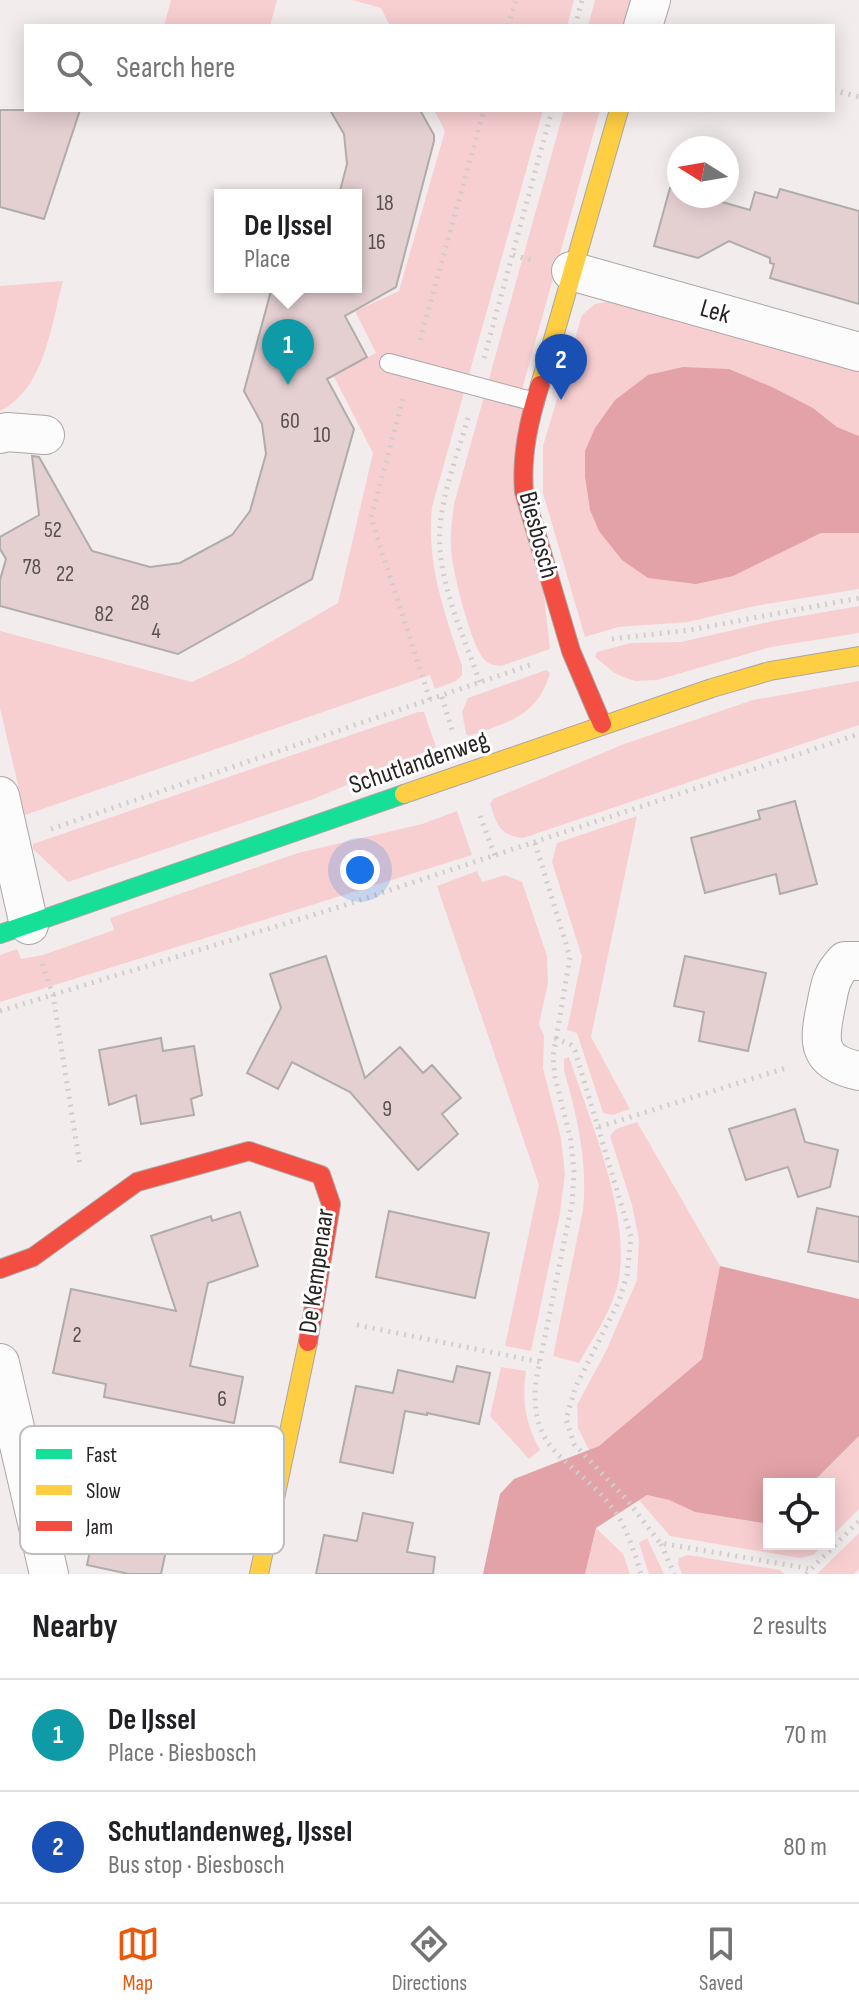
<!DOCTYPE html>
<html lang="en">
<head>
<meta charset="utf-8">
<style>
  body { margin:0; font-family:"Sofia Sans Condensed",sans-serif; background:#f6f6f6; color:#202124 }
  .controls { position:absolute; right:24px; bottom:24px; display:grid; overflow:hidden; border-radius:0px; box-shadow:0 4px 20px #0003 }
  .controls button { width:72px; height:72px; display:grid; place-items:center; padding:0; border:0; border-bottom:2px solid #e0e0e0; background:#fff; color:#202124; font:40px sans-serif }
  .compass { position:absolute; left:667px; top:136px; width:72px; height:72px; border-radius:50%; background:#fff; box-shadow:0 4px 20px #0003; rotate:281deg }
  .you { position:absolute; left:360px; top:870px; width:28px; height:28px; margin:-20px; border:6px solid #fff; border-radius:50%; background:#1a73e8; box-shadow:0 0 0 12px #1a73e833 }
  .badge { display:grid; place-items:center; width:52px; height:52px; border-radius:50%; background:#ea580c; color:#fff; font-size:26px; font-weight:700 }
  .pin { position:absolute; translate:-50% -66px; filter:drop-shadow(0 2px 4px #0008) }
  .pin::after { content:''; position:absolute; top:42px; width:28px; height:24px; background:inherit; clip-path:polygon(0 0,100% 0,50% 100%) }
  .popup { position:absolute; left:214px; top:189px; width:148px; height:104px; box-sizing:border-box; display:grid; place-content:center; border-radius:0px; background:#fff; filter:drop-shadow(0 2px 6px #0005); font-size:26px; white-space:nowrap; color:#757577 }
  .popup b { font-size:30px; color:#202124 }
  .popup::after { content:''; position:absolute; left:50%; top:100%; margin-left:-16px; border:16px solid transparent; border-top-color:#fff }
  .list { margin:0; padding:0; list-style:none }
  h2 { display:flex; justify-content:space-between; align-items:center; height:104px; margin:0; padding:0 32px; font-size:34px }
  h2 small { font-size:26px; font-weight:400; color:#757577 }
  .list li { display:grid; grid-template-columns:52px 1fr auto; gap:24px; align-items:center; box-sizing:border-box; height:112px; padding:0 32px; border-top:2px solid #e0e0e0 }
  .list b { display:block; font-size:30px; white-space:nowrap }
  .list p { margin:0; font-size:26px; white-space:nowrap; color:#757577 }
  .list em { font-size:26px; font-style:normal; color:#757577 }
  .icon { flex:none; width:44px; height:44px; fill:none; stroke:currentColor; stroke-width:2; stroke-linecap:round; stroke-linejoin:round }
  .map { position:relative; flex:none; width:859px; height:1574px; overflow:hidden }
  .search { position:absolute; background:#fff; box-shadow:0 4px 20px #0003; left:24px; right:24px; top:24px; height:88px; display:flex; align-items:center; gap:20px; box-sizing:border-box; padding:0 28px; border-radius:0px; color:#757577; font-size:30px }
  .sheet { height:328px; background:#fff }
  nav { display:flex; justify-content:space-around; align-items:center; box-sizing:border-box; height:112px; border-top:2px solid #e0e0e0; background:#fff; font-size:22px; color:#757577 }
  nav a { display:grid; justify-items:center; gap:4px }
  nav .on { color:#ea580c }
  .map>svg:first-child { display:block }
  .green { fill:#f8cfd1 }
  .water { fill:#e2a2a7 }
  .building { fill:#e4cfd1; stroke:#b0acac; stroke-width:2 }
  .lines { fill:none; stroke-linecap:round; stroke-linejoin:round }
  .lane-casing { stroke:#aaa6a6; stroke-width:20 }
  .street-casing { stroke:#aaa6a6; stroke-width:40 }
  .fast-casing { stroke:#aaa6a6; stroke-width:20 }
  .slow-casing { stroke:#aaa6a6; stroke-width:20 }
  .jam-casing { stroke:#aaa6a6; stroke-width:20 }
  .path { stroke:#d0cdcd; stroke-width:5; stroke-dasharray:2 6; stroke-linecap:butt }
  .lane { stroke:#fdfcfc; stroke-width:18 }
  .street { stroke:#fdfcfc; stroke-width:38 }
  .fast { stroke:#16e098; stroke-width:18 }
  .slow { stroke:#ffcf43; stroke-width:18 }
  .jam { stroke:#f24e42; stroke-width:18 }
  .labels { text-anchor:middle; dominant-baseline:central; stroke-width:6; stroke-linejoin:round; paint-order:stroke }
  .number-label { font-size:22px; fill:#584f4f }
  .street-label { font-size:26px; fill:#292424; stroke:#fff }
  .key { fill:#fff; stroke:#bfbdbd; stroke-width:2 }
  .key-label { font-size:22px; fill:#292424 }
</style>
</head>
<body>
<div class="map">
<svg width="859" height="1574" viewBox="0 0 859 1574">
  <rect width="100%" height="100%" fill="#f3ecec"/>
  <path class="green" d="M171 0H277L270 26H164Z
    M352 0H574L567 26H390L381 8Z
    M595 0H631L623 26H588Z
    M434 110H543L432 507C426 564 445 613 462 666V675L456 681 435 689 430 675 25 815 0 708V631L192 682 241 659 338 603 373 453 333 375 376 353 355 311 399 291 445 131Z
    M564 110H600L521 393 550 649 501 666C494 665 489 665 484 659 471 646 452 569 451 549 450 534 452 520 454 504Z
    M63 281C51 325 45 389 0 411V286Z
    M611 301 859 368V436L837 427 813 408 585 451V477L590 510 782 551 821 533H859V589L755 606 688 622 618 627 585 637 543 493V446L582 315 595 304Z
    M859 606V633L771 647 657 680 635 681 623 677 613 672 595 657 597 652 631 643 681 642 773 621Z
    M546 670 550 673C538 716 507 723 469 736L466 734 462 712 468 698Z
    M859 681V725L523 838C499 836 497 824 490 804L493 799 624 744 753 700Z
    M418 712H424L436 747 316 798 68 882 33 849V844Z
    M457 811 472 855 0 1002V955L17 949 21 959 43 955 114 930 110 918 298 853 422 824Z
    M637 816 591 1037 630 1109 613 1115 603 1113 577 1033 567 1030 582 957 552 862 557 843Z
    M477 871 482 882 505 875 522 882 547 956 548 983 539 1024 544 1036 543 1068 561 1138 565 1174 560 1213 531 1351 505 1346 539 1185 437 886Z
    M569 1057C590 1121 636 1226 616 1291 608 1316 592 1340 579 1363L553 1356 583 1210C588 1161 577 1117 564 1070V1059Z
    M637 1122 720 1266 702 1359 599 1446 589 1450 578 1428 577 1405 606 1351 637 1280 639 1239 632 1205 610 1136 616 1129Z
    M501 1367 526 1371C522 1401 525 1423 540 1450L529 1459 490 1416Z
    M859 1436V1509L829 1539V1484H811Z
    M647 1495 669 1500 695 1512 769 1524V1544H824L813 1555 800 1558 670 1536 639 1500Z
    M596 1528 623 1554 630 1574H585Z
    M859 1533V1569L854 1574H817Z
    M647 1538 664 1574H649L639 1543Z
    M688 1555 780 1570 784 1574H682L678 1564 679 1558Z"/>
  <path class="water" d="M683 367 729 369 772 387 813 408 837 427 859 436V533H821L733 576 696 584 648 578 622 560 599 531 590 510 585 477V451L595 428 615 400 648 375Z
    M720 1266 859 1299V1436L811 1484H769V1524L695 1512 669 1500 647 1495 596 1528 585 1574H483L500 1494 514 1479 599 1446 702 1359Z"/>
  <path class="building" d="M0 110H80L44 219 0 207Z
    M330 110H420L434 135V141L396 287 345 316 367 357 327 379 354 429 312 579 178 654 0 606V580L6 559 0 549V537L39 515 32 456 39 457 92 551 150 567 180 563 232 535 250 511 266 454 262 424 244 391 272 287H356V195H339L347 164 344 134Z
    M670 188 679 190V196H701L750 210 755 192 777 198 780 189 859 211V304L770 278 774 264 770 263V258L729 241 698 258 654 246Z
    M795 801 817 884 780 894 776 874 705 893 691 838 760 819 758 811Z
    M326 956 365 1078 400 1047 423 1073 432 1065 461 1098 442 1114 458 1134 418 1170 350 1092 292 1062 278 1089 247 1073 281 1008 270 974Z
    M685 956 766 973 748 1051 699 1041 704 1012 674 1006Z
    M161 1038 163 1051 194 1046 202 1095 191 1099 194 1115 141 1124 136 1095 109 1105 99 1050Z
    M795 1109 805 1142 838 1150 830 1187 798 1197 788 1167 746 1180 729 1129Z
    M817 1208 859 1217V1262L808 1252Z
    M389 1211 489 1233 475 1298 376 1277Z
    M240 1212 258 1266 208 1283 190 1366 243 1377 234 1423 104 1397 106 1384 53 1373 71 1289 176 1311 151 1236 211 1216 212 1221Z
    M457 1366 490 1373 479 1424 427 1413V1415L405 1411 393 1473 340 1462 356 1386 393 1393 398 1370 453 1382Z
    M363 1513 413 1523 407 1552 435 1557 433 1574H316L324 1535 357 1541Z
    M97 1517 170 1532 161 1574H129L87 1565Z"/>
  <g class="lines">
    <g class="lane-casing">
      <path id="lane" d="M389 363 535 402"/>
    </g>
    <g class="street-casing">
      <path id="street" d="M643 26 651 0
        M571 271 859 352
        M0 434 7 432 45 435
        M0 796 29 925
        M859 961H845C830 977 830 986 826 1006 818 1043 817 1062 859 1071
        M0 1363 49 1574"/>
    </g>
    <g class="fast-casing">
      <path id="fast" d="M0 934 404 794"/>
    </g>
    <g class="slow-casing">
      <path id="slow" d="M540 385 619 110
        M404 794 712 688 770 671 859 656
        M259 1574 308 1342"/>
    </g>
    <g class="jam-casing">
      <path id="jam" d="M540 385C529 420 521 455 524 492L571 651 602 724
        M0 1269 33 1257 137 1182 249 1151 321 1175 331 1204 308 1342"/>
    </g>
    <path class="path" d="M508 26 516 0
      M575 26 582 0
      M833 90 859 97
      M513 255 531 260
      M420 340 484 110
      M484 358 552 110
      M403 399 371 518 430 700
      M468 418C458 453 443 490 440 527 436 580 463 633 480 683
      M612 639 690 630 859 598
      M442 697 452 730
      M480 816 495 856
      M51 829 530 665
      M535 843 570 957 553 1057 555 1077 571 1141 574 1172 572 1203 536 1381C528 1454 574 1459 611 1506 626 1525 634 1551 641 1574
      M42 964 53 995 80 1166
      M0 1011 339 907 859 734
      M555 1038 571 1045 575 1051 631 1237 627 1275 619 1301 576 1386 566 1419 574 1444 627 1500 660 1543 811 1569
      M599 1127 789 1067
      M357 1325 540 1362
      M661 1544 674 1574
      M806 1574 859 1521"/>
    <use href="#lane" class="lane"/>
    <use href="#street" class="street"/>
    <use href="#fast" class="fast"/>
    <use href="#slow" class="slow"/>
    <use href="#jam" class="jam"/>
  </g>
  <g class="labels">
    <g class="number-label">
      <text x="385" y="203">18</text>
      <text x="377" y="242">16</text>
      <text x="290" y="421">60</text>
      <text x="322" y="435">10</text>
      <text x="53" y="530">52</text>
      <text x="32" y="567">78</text>
      <text x="65" y="574">22</text>
      <text x="140" y="603">28</text>
      <text x="104" y="614">82</text>
      <text x="156" y="631">4</text>
      <text x="387" y="1109">9</text>
      <text x="77" y="1335">2</text>
      <text x="222" y="1399">6</text>
    </g>
    <g class="street-label">
      <text transform="translate(715 312) rotate(16)">Lek</text>
      <text transform="translate(538 535) rotate(75)">Biesbosch</text>
      <text transform="translate(419 763) rotate(-19)">Schutlandenweg</text>
      <text transform="translate(317 1271) rotate(-82)">De Kempenaar</text>
    </g>
  </g>
  <rect x="20" y="1426" width="264" height="128" rx="12" class="key"/>
  <rect x="36" y="1449" width="36" height="10" fill="#16e098"/>
  <rect x="36" y="1485" width="36" height="10" fill="#ffcf43"/>
  <rect x="36" y="1521" width="36" height="10" fill="#f24e42"/>
  <g class="key-label">
    <text x="86" y="1462">Fast</text>
    <text x="86" y="1498">Slow</text>
    <text x="86" y="1534">Jam</text>
  </g>
</svg>
<div class="controls">
<button><svg class="icon" aria-label="locate" viewBox="0 0 24 24"><circle cx="12" cy="12" r="6"/><path d="M12 2v4M12 18v4M2 12h4M18 12h4"/></svg></button>
</div>
<svg class="compass" viewBox="-18 -18 36 36"><path d="M0-13l5 13h-10z" fill="#e53935"/><path d="M0 13l5-13h-10z" fill="#757577"/></svg>
<div class="you"></div>
<div class="pin badge" style="left:288px;top:385px;background:#0f9aa8">1</div>
<div class="popup"><b>De IJssel</b>Place</div>
<div class="pin badge" style="left:561px;top:400px;background:#1a4fb4">2</div>
<div class="search"><svg class="icon" aria-label="search" viewBox="0 0 24 24"><circle cx="10" cy="10" r="6"/><path d="M15 15l6 6"/></svg>Search here</div>
</div>
<section class="sheet">
<h2>Nearby<small>2 results</small></h2>
<ul class="list">
<li><span class="badge" style="background:#0f9aa8">1</span><div><b>De IJssel</b><p>Place · Biesbosch</p></div><em>70 m</em></li>
<li><span class="badge" style="background:#1a4fb4">2</span><div><b>Schutlandenweg, IJssel</b><p>Bus stop · Biesbosch</p></div><em>80 m</em></li>
</ul>
</section>
<nav>
<a class="on"><svg class="icon" aria-label="map" viewBox="0 0 24 24"><path d="M3 6l6-2 6 2 6-2v14l-6 2-6-2-6 2zM9 4v14M15 6v14"/></svg>Map</a>
<a><svg class="icon" aria-label="directions" viewBox="0 0 24 24"><path d="M12 3l9 9-9 9-9-9zM9 14v-3h6M13 9l2 2-2 2"/></svg>Directions</a>
<a><svg class="icon" aria-label="saved" viewBox="0 0 24 24"><path d="M7 4h10v16l-5-4-5 4z"/></svg>Saved</a>
</nav>
</body>
</html>
